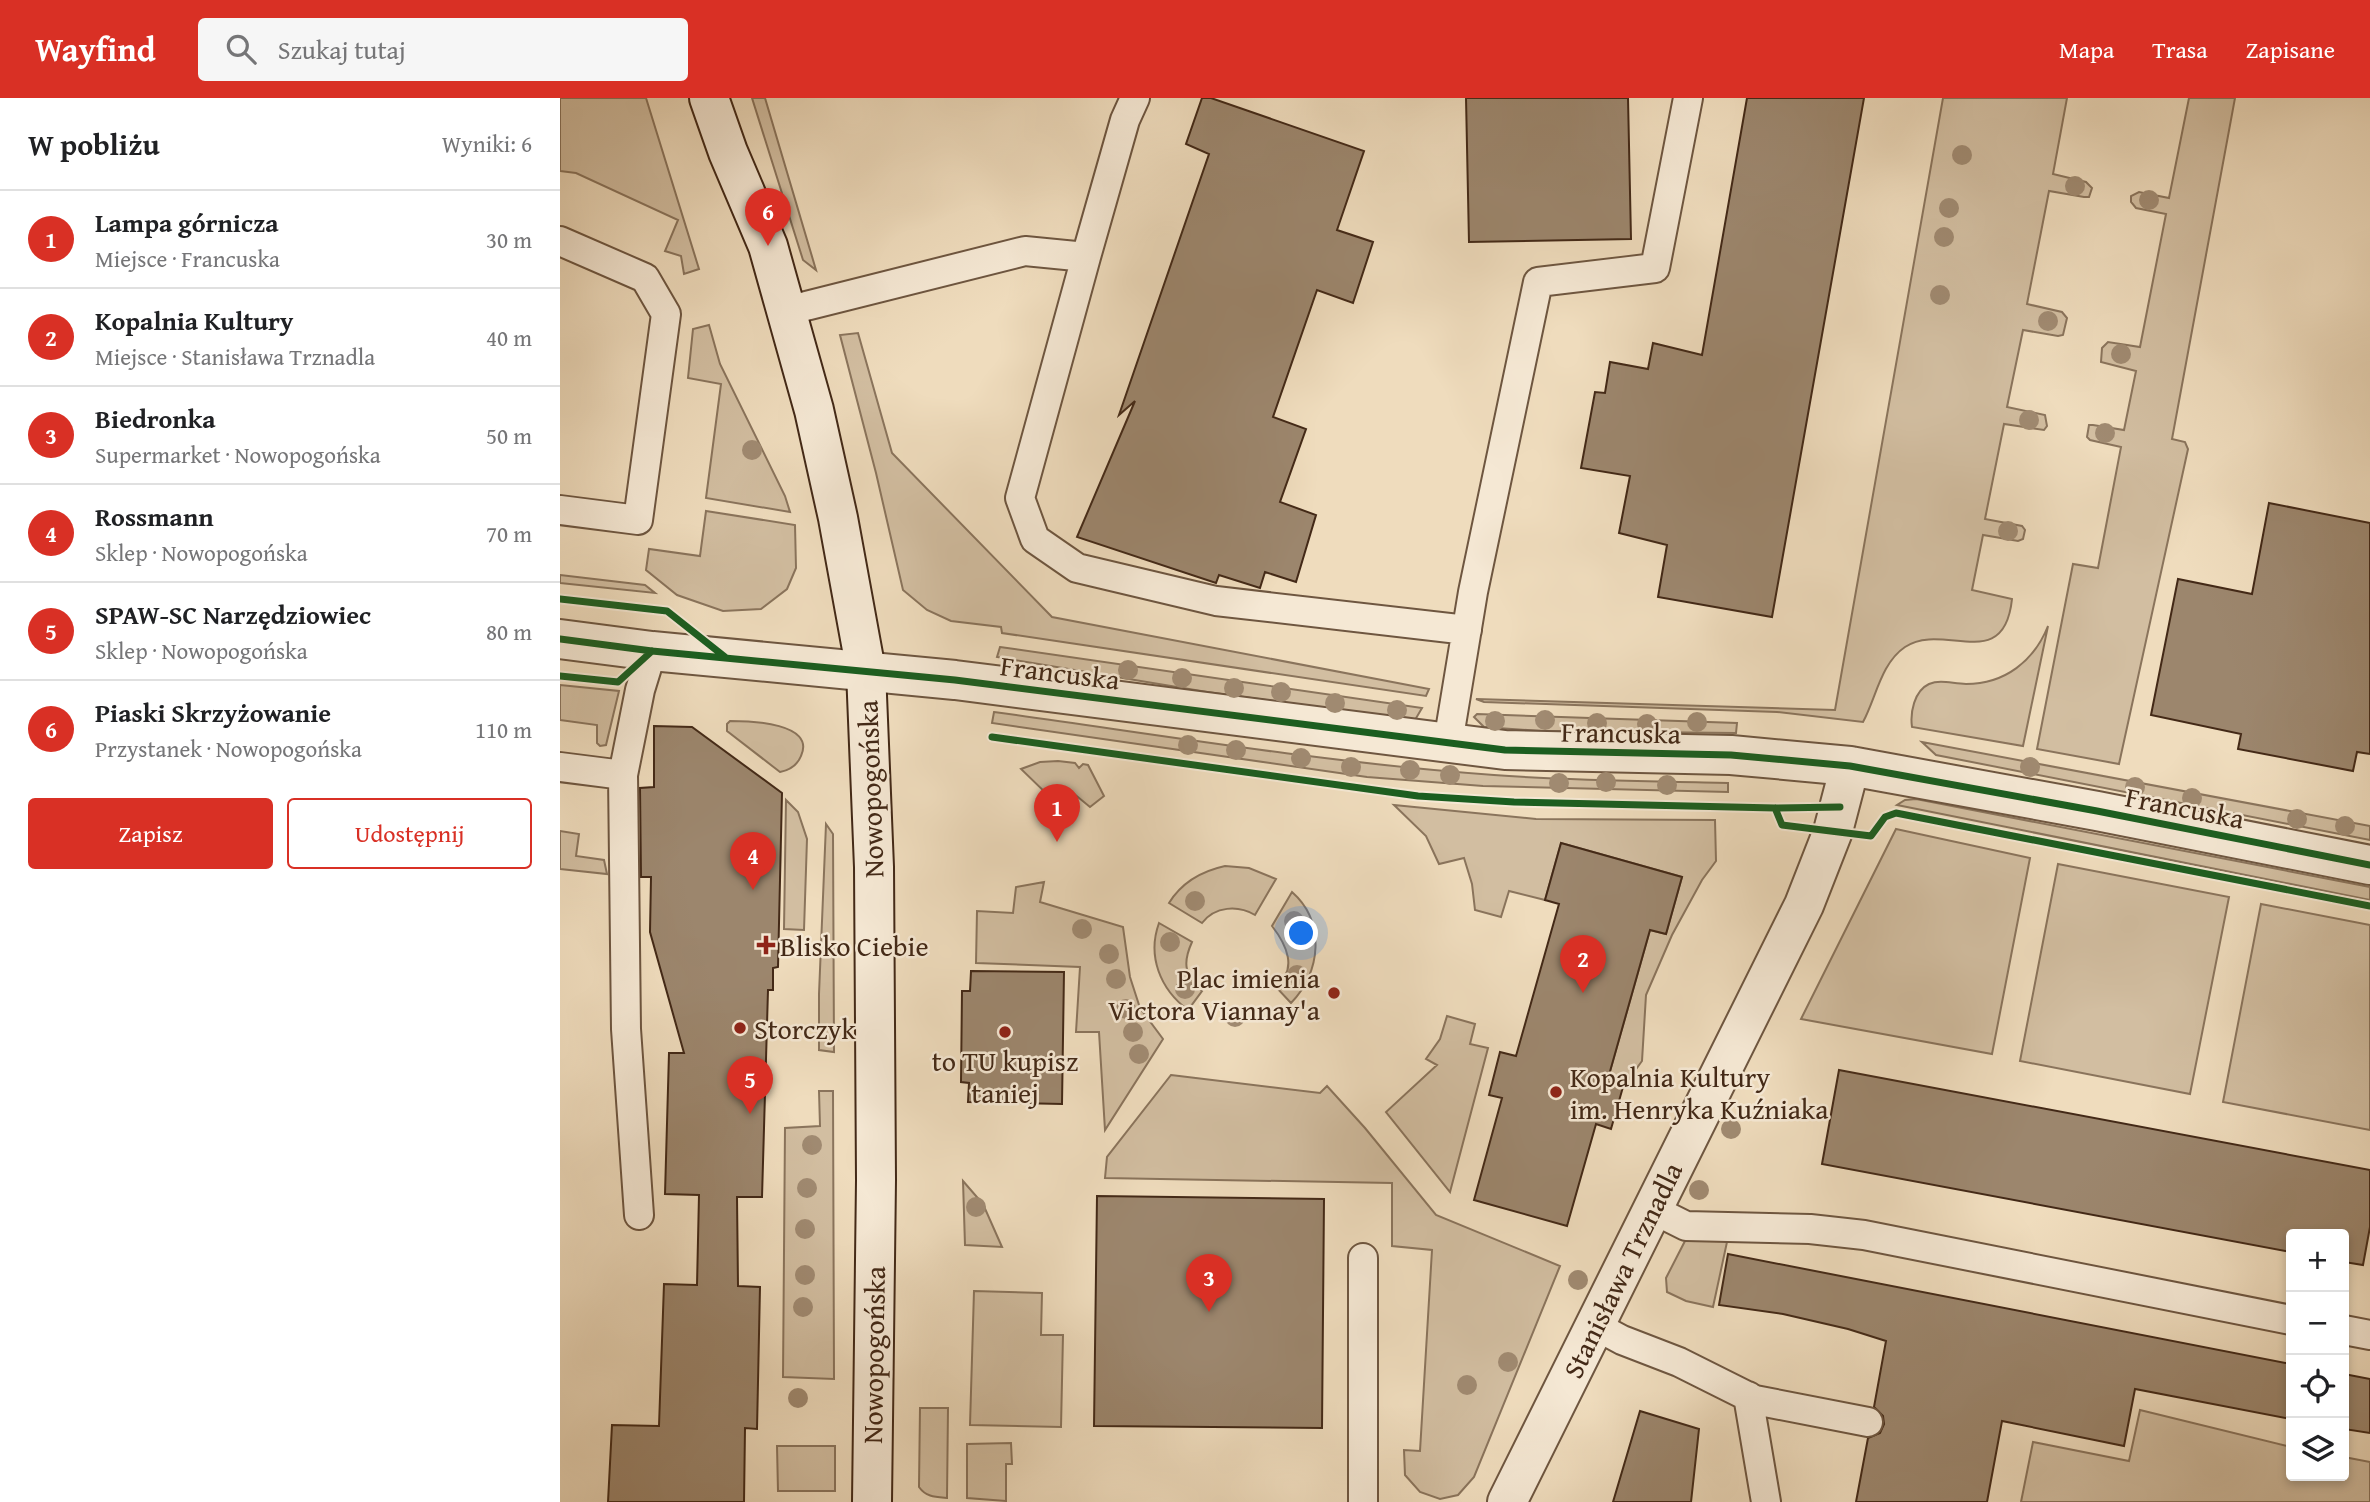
<!DOCTYPE html>
<html lang="pl">
<head>
<meta charset="utf-8">
<style>
  body { margin:0; font-family:"Gentium Book Plus",serif; background:#f6f6f6; color:#202124 }
  .controls { position:absolute; right:21px; bottom:21px; display:grid; overflow:hidden; border-radius:7px; box-shadow:0 4px 10px #0003 }
  .controls button { width:63px; height:63px; display:grid; place-items:center; padding:0; border:0; border-bottom:2px solid #e0e0e0; background:#fff; color:#202124; font:35px sans-serif }
  .you { position:absolute; left:742px; top:836px; width:24px; height:24px; margin:-18px; border:5px solid #fff; border-radius:50%; background:#1a73e8; box-shadow:0 0 0 10px #1a73e833 }
  .badge { display:grid; place-items:center; width:46px; height:46px; border-radius:50%; background:#d93025; color:#fff; font-size:23px; font-weight:700 }
  .pin { position:absolute; translate:-50% -58px; filter:drop-shadow(0 2px 4px #0008) }
  .pin::after { content:''; position:absolute; top:37px; width:24px; height:21px; background:inherit; clip-path:polygon(0 0,100% 0,50% 100%) }
  .list { margin:0; padding:0; list-style:none }
  h2 { display:flex; justify-content:space-between; align-items:center; height:91px; margin:0; padding:0 28px; font-size:30px }
  h2 small { font-size:23px; font-weight:400; color:#757577 }
  .list li { display:grid; grid-template-columns:46px 1fr auto; gap:21px; align-items:center; box-sizing:border-box; height:98px; padding:0 28px; border-top:2px solid #e0e0e0 }
  .list b { display:block; font-size:26px; white-space:nowrap }
  .list p { margin:0; font-size:23px; white-space:nowrap; color:#757577 }
  .list em { font-size:23px; font-style:normal; color:#757577 }
  .actions { display:flex; gap:14px; padding:21px 28px }
  .actions a { flex:1; padding:16px 0; border:2px solid #d93025; border-radius:7px; text-align:center; font-size:24px; color:#d93025 }
  .actions .main { background:#d93025; color:#fff }
  .icon { flex:none; width:38px; height:38px; fill:none; stroke:currentColor; stroke-width:2; stroke-linecap:round; stroke-linejoin:round }
  .map { position:relative; flex:none; width:1810px; height:1404px; overflow:hidden }
  header { display:flex; align-items:center; gap:42px; box-sizing:border-box; height:98px; padding:0 35px; background:#d93025; color:#fff }
  header strong { font-size:33px }
  nav { display:flex; gap:38px; margin-inline-start:auto; font-size:24px }
  .search { width:490px; height:63px; background:#f6f6f6; display:flex; align-items:center; gap:18px; box-sizing:border-box; padding:0 24px; border-radius:7px; color:#757577; font-size:26px }
  main { display:flex }
  aside { flex:1; background:#fff }
  .map>svg:first-child { display:block }
  .green { fill:#d2bea1; stroke:#8a745c; stroke-width:2 }
  .building { fill:#9c866d; stroke:#432917; stroke-width:2 }
  .lines { fill:none; stroke-linecap:round; stroke-linejoin:round }
  .lane-casing { stroke:#6e5640; stroke-width:32 }
  .street-casing { stroke:#6e5640; stroke-width:42 }
  .secondary-casing { stroke:#432917; stroke-width:42 }
  .lane { stroke:#f5e8d4; stroke-width:28 }
  .street { stroke:#f5e8d4; stroke-width:38 }
  .secondary { stroke:#f5e8d4; stroke-width:38 }
  .cycleway-casing { stroke:#f5e8d4; stroke-width:11 }
  .cycleway { stroke:#1b5e20; stroke-width:7 }
  .tree { fill:#a08a71 }
  .poi-dot { fill:#8f2418; stroke:#f5e8d4; stroke-width:2.5 }
  .labels { text-anchor:middle; dominant-baseline:central; stroke-width:5; stroke-linejoin:round; paint-order:stroke }
  .street-label { font-size:28px; fill:#432917; stroke:#f5e8d4 }
  .poi-label { font-size:28px; fill:#432917; stroke:#f5e8d4; text-anchor:start }
</style>
</head>
<body>
<header>
<strong>Wayfind</strong>
<div class="search"><svg class="icon" aria-label="search" viewBox="0 0 24 24"><circle cx="10" cy="10" r="6"/><path d="M15 15l6 6"/></svg>Szukaj tutaj</div>
<nav><a>Mapa</a><a>Trasa</a><a>Zapisane</a></nav>
</header>
<main>
<aside>
<h2>W pobliżu<small>Wyniki: 6</small></h2>
<ul class="list">
<li><span class="badge">1</span><div><b>Lampa górnicza</b><p>Miejsce · Francuska</p></div><em>30 m</em></li>
<li><span class="badge">2</span><div><b>Kopalnia Kultury</b><p>Miejsce · Stanisława Trznadla</p></div><em>40 m</em></li>
<li><span class="badge">3</span><div><b>Biedronka</b><p>Supermarket · Nowopogońska</p></div><em>50 m</em></li>
<li><span class="badge">4</span><div><b>Rossmann</b><p>Sklep · Nowopogońska</p></div><em>70 m</em></li>
<li><span class="badge">5</span><div><b>SPAW-SC Narzędziowiec</b><p>Sklep · Nowopogońska</p></div><em>80 m</em></li>
<li><span class="badge">6</span><div><b>Piaski Skrzyżowanie</b><p>Przystanek · Nowopogońska</p></div><em>110 m</em></li>
</ul>
<div class="actions"><a class="main">Zapisz</a><a>Udostępnij</a></div>
</aside>
<div class="map">
<svg width="1810" height="1404" viewBox="0 0 1810 1404">
  <rect width="100%" height="100%" fill="#efdcbd"/>
  <filter id="stains"><feTurbulence type="fractalNoise" baseFrequency=".00286" numOctaves="4"/><feColorMatrix values="0 0 0 0 .2 0 0 0 0 .09 0 0 0 0 .02 0 0 0 .5 -.17"/></filter>
  <radialGradient id="worn" r=".72"><stop offset=".6" stop-color="#630" stop-opacity="0"/><stop offset="1" stop-color="#630" stop-opacity=".3"/></radialGradient>
  <path class="green" d="M0 0H86L139 171 124 176 121 158 105 153 118 122 16 75 0 73Z
    M192 0H205L256 172 243 162Z
    M1383 0H1507L1493 76 1526 84 1532 90 1529 99H1524L1489 93 1467 206 1502 214 1507 220 1503 237 1498 238 1463 232 1447 309 1485 317 1487 328 1484 332 1444 326 1425 421 1462 428 1465 432 1463 441 1458 443 1423 437 1412 492 1452 501C1444 577 1383 523 1345 549 1321 565 1316 600 1303 624L1217 614 924 604 916 601 1275 612Z
    M1629 0H1675L1612 341 1625 344 1628 351 1559 666 1477 651 1513 466 1538 470 1561 349 1530 342 1527 339 1529 327H1533L1564 332 1576 273 1541 264 1542 250 1548 244 1580 249 1606 116 1576 110 1571 104V98L1579 94 1609 100Z
    M149 227 160 266 225 398 230 414 146 400 161 286 128 280 133 231Z
    M298 235 332 355 492 519 869 591 866 598 442 535 441 529 391 523 367 512 343 492 316 375 280 237Z
    M146 413 235 427 236 470 227 491 201 511 163 513 117 497 86 472 89 451 140 458Z
    M0 477 85 487 95 495 0 485Z
    M1488 528 1463 648 1352 629C1350 615 1354 593 1369 586 1381 581 1393 586 1406 586 1445 586 1474 563 1488 528Z
    M440 549 862 610 855 622 647 594 437 559Z
    M0 587 59 593 46 647 40 648 37 645V627L0 622Z
    M434 614C601 637 767 665 934 677 1012 683 1090 683 1168 685V694L923 688 807 679 432 625Z
    M917 616 1177 625 1176 635 982 633 924 629 914 619Z
    M170 623C191 623 256 625 241 658 237 668 230 672 220 674L167 633V626Z
    M1362 644 1810 728V742L1376 657Z
    M498 663 515 665 519 670 523 666 528 667 544 698 530 709 507 690 493 702 461 671 480 664Z
    M1356 701 1810 789V802L1337 707 1345 702Z
    M226 702 238 714 247 741 244 832 224 831Z
    M834 707 976 721 1155 722 1156 763 1142 782 1112 837 1086 897 1082 963 1063 989 1047 984 1090 832 1106 836 1122 779 1001 745 985 802 949 793 941 819 915 812 912 786 904 760 879 766 866 738Z
    M266 726 273 736 274 954 259 952V896Z
    M1336 731 1470 760 1432 956 1241 921Z
    M0 733 19 736 16 758 44 762 47 776 0 771Z
    M1498 766 1669 799 1630 996 1460 963Z
    M665 768 689 770 716 781 695 817C678 807 655 808 642 825L609 805C622 784 642 773 665 768Z
    M484 784 480 804 563 829 570 879 580 910 603 941 545 1032 539 934H516L520 869 416 865 417 813 453 815 456 789Z
    M732 794C766 824 761 875 731 905L715 888C739 872 726 846 712 828Z
    M1701 806 1810 827V1032L1663 1004Z
    M599 825 632 844C622 866 625 877 642 893L628 912C600 891 587 858 599 825Z
    M887 918 915 926 910 946 928 950 890 1094 826 1014 877 967 866 961 880 941Z
    M611 977 760 995 767 988 805 1030 876 1117 1000 1168 914 1379 898 1397 880 1401 860 1394 845 1377 844 1352 860 1353 872 1152 832 1148V1085L545 1080 547 1059Z
    M259 993H273L274 1281 223 1279 225 1030 260 1028Z
    M403 1083 423 1106 442 1149 405 1147Z
    M1139 1140 1158 1141 1167 1144 1153 1209 1126 1203 1107 1194 1106 1180 1125 1143Z
    M414 1193 482 1195 481 1237H503L501 1329 410 1327Z
    M360 1310H388L387 1400C375 1399 366 1399 359 1389Z
    M1580 1312 1731 1349V1378H1784V1359L1810 1364V1404H1461L1473 1344 1569 1363Z
    M451 1345 452 1366H446V1403L407 1400V1346Z
    M217 1348H275V1393H218Z"/>
  <path class="building" d="M642 0H651L804 53 777 132 813 144 793 205 757 192 713 319 746 331 720 404 756 417 736 484 705 474 700 490 659 477 656 485 517 439 575 303 559 317 649 56 626 46Z
    M906 0H1068L1071 141 909 144Z
    M1187 0H1304L1212 519 1098 499 1107 447 1059 435 1070 378 1021 370 1035 294 1045 295 1050 264 1088 271 1093 245 1142 257Z
    M1709 405 1810 425V656L1797 654 1793 673 1678 651 1681 636 1591 617 1618 481 1692 496Z
    M94 628 132 629 222 695 218 869 213 870V892H208L202 1099H177L178 1188 200 1189 197 1331 185 1330 184 1404H48L52 1327 99 1328 104 1186 137 1187 139 1097 105 1096 109 955H124L90 834 91 779H81L80 690 94 689Z
    M1001 745 1122 779 1106 836 1090 832 1047 984 1063 989 1051 1031 1036 1026 1007 1128 914 1102 942 1000 929 997 940 954 956 958 999 806 985 802Z
    M411 873 504 874 502 1006 408 1004 409 985 401 984 402 893H410Z
    M1279 972 1810 1072V1129L1803 1167 1784 1164V1136H1731V1154L1262 1066Z
    M537 1098 764 1101 762 1330 534 1328Z
    M1168 1156 1731 1266V1321L1575 1291 1564 1348 1442 1323 1427 1404H1296L1308 1340 1320 1335 1324 1326 1323 1318 1314 1309 1326 1243 1288 1231 1223 1216 1159 1207Z
    M1784 1276 1810 1281V1335L1784 1331Z
    M1080 1313 1139 1331 1131 1404H1053Z"/>
  <g class="lines">
    <g class="lane-casing">
      <path id="lane" d="M0 143 85 180 106 216 78 422 0 412
        M526 159 460 400 475 441 517 470 656 503 907 532
        M226 213 465 153 526 159 565 22 575 0
        M888 645 913 494 978 184 1095 170 1128 0
        M0 669 63 677 80 592 92 553
        M63 677 66 931 79 1117
        M1092 1111 1126 1128 1250 1131 1304 1137 1731 1222
        M803 1160V1404
        M1034 1227 1062 1242 1119 1264 1195 1302 1308 1324
        M1784 1232 1810 1237
        M1188 1298 1206 1404"/>
    </g>
    <g class="street-casing">
      <path id="street" d="M0 541 92 553 395 582 945 652 1171 657 1290 668 1537 713 1810 767
        M947 1404 1244 807 1273 733 1290 668"/>
    </g>
    <g class="secondary-casing">
      <path id="secondary" d="M149 0 168 54 208 148 254 312 278 420 306 573 314 769 316 1082 312 1404"/>
    </g>
    <use href="#lane" class="lane"/>
    <use href="#street" class="street"/>
    <use href="#secondary" class="secondary"/>
    <g class="cycleway-casing">
      <path id="cycleway" d="M0 501 107 513 165 559
        M0 541 92 553 395 582 945 652 1171 657 1290 668 1537 713 1810 767
        M0 578 58 584 92 553
        M432 639 858 698 954 704 1215 710 1280 709
        M1215 710 1222 727 1311 738 1325 719 1336 715 1810 808"/>
    </g>
    <use href="#cycleway" class="cycleway"/>
  </g>
  <g class="tree">
    <circle cx="1402" cy="57" r="10"/>
    <circle cx="1515" cy="88" r="10"/>
    <circle cx="1589" cy="102" r="10"/>
    <circle cx="1389" cy="110" r="10"/>
    <circle cx="1384" cy="139" r="10"/>
    <circle cx="1380" cy="197" r="10"/>
    <circle cx="1488" cy="223" r="10"/>
    <circle cx="1561" cy="256" r="10"/>
    <circle cx="1469" cy="322" r="10"/>
    <circle cx="1545" cy="335" r="10"/>
    <circle cx="192" cy="352" r="10"/>
    <circle cx="1448" cy="433" r="10"/>
    <circle cx="568" cy="572" r="10"/>
    <circle cx="622" cy="580" r="10"/>
    <circle cx="674" cy="590" r="10"/>
    <circle cx="721" cy="594" r="10"/>
    <circle cx="775" cy="605" r="10"/>
    <circle cx="837" cy="612" r="10"/>
    <circle cx="985" cy="622" r="10"/>
    <circle cx="935" cy="623" r="10"/>
    <circle cx="1137" cy="624" r="10"/>
    <circle cx="1037" cy="625" r="10"/>
    <circle cx="1087" cy="626" r="10"/>
    <circle cx="628" cy="647" r="10"/>
    <circle cx="676" cy="652" r="10"/>
    <circle cx="741" cy="660" r="10"/>
    <circle cx="791" cy="669" r="10"/>
    <circle cx="1470" cy="669" r="10"/>
    <circle cx="850" cy="672" r="10"/>
    <circle cx="890" cy="677" r="10"/>
    <circle cx="1046" cy="684" r="10"/>
    <circle cx="999" cy="685" r="10"/>
    <circle cx="1107" cy="687" r="10"/>
    <circle cx="1575" cy="689" r="10"/>
    <circle cx="1632" cy="700" r="10"/>
    <circle cx="1737" cy="721" r="10"/>
    <circle cx="1785" cy="728" r="10"/>
    <circle cx="635" cy="803" r="10"/>
    <circle cx="734" cy="823" r="10"/>
    <circle cx="522" cy="831" r="10"/>
    <circle cx="610" cy="844" r="10"/>
    <circle cx="549" cy="856" r="10"/>
    <circle cx="737" cy="877" r="10"/>
    <circle cx="556" cy="881" r="10"/>
    <circle cx="625" cy="891" r="10"/>
    <circle cx="566" cy="911" r="10"/>
    <circle cx="675" cy="919" r="10"/>
    <circle cx="573" cy="934" r="10"/>
    <circle cx="579" cy="956" r="10"/>
    <circle cx="1171" cy="1031" r="10"/>
    <circle cx="252" cy="1047" r="10"/>
    <circle cx="247" cy="1090" r="10"/>
    <circle cx="1139" cy="1092" r="10"/>
    <circle cx="416" cy="1109" r="10"/>
    <circle cx="245" cy="1131" r="10"/>
    <circle cx="245" cy="1177" r="10"/>
    <circle cx="1018" cy="1182" r="10"/>
    <circle cx="243" cy="1209" r="10"/>
    <circle cx="948" cy="1264" r="10"/>
    <circle cx="907" cy="1287" r="10"/>
    <circle cx="238" cy="1300" r="10"/>
  </g>
  <g class="poi-dot">
    <path d="M202.5 836.5h7v7h7v7h-7v7h-7v-7h-7v-7h7z"/>
    <circle cx="774" cy="895" r="7"/>
    <circle cx="180" cy="930" r="7"/>
    <circle cx="445" cy="934" r="7"/>
    <circle cx="996" cy="994" r="7"/>
  </g>
  <g class="labels">
    <g class="street-label">
      <text transform="translate(500 574) rotate(7)">Francuska</text>
      <text transform="translate(1061 634) rotate(1)">Francuska</text>
      <text transform="translate(310 691) rotate(-92)">Nowopogońska</text>
      <text transform="translate(1625 709) rotate(11)">Francuska</text>
      <text transform="translate(1062 1172) rotate(-64)">Stanisława Trznadla</text>
      <text transform="translate(313 1257) rotate(-89)">Nowopogońska</text>
    </g>
    <g class="poi-label">
      <text x="220" y="847">Blisko Ciebie</text>
      <text x="760" y="879" text-anchor="end">Plac imienia<tspan x="760" dy="32">Victora Viannay'a</tspan></text>
      <text x="194" y="930">Storczyk</text>
      <text x="445" y="962" text-anchor="middle">to TU kupisz<tspan x="445" dy="32">taniej</tspan></text>
      <text x="1010" y="978">Kopalnia Kultury<tspan x="1010" dy="32">im. Henryka Kuźniaka</tspan></text>
    </g>
  </g>
  <rect width="100%" height="100%" filter="url(#stains)"/>
  <rect width="100%" height="100%" fill="url(#worn)"/>
</svg>
<div class="controls">
<button>+</button>
<button>−</button>
<button><svg class="icon" aria-label="locate" viewBox="0 0 24 24"><circle cx="12" cy="12" r="6"/><path d="M12 2v4M12 18v4M2 12h4M18 12h4"/></svg></button>
<button><svg class="icon" aria-label="layers" viewBox="0 0 24 24"><path d="M12 4l9 5-9 5-9-5zM3 14l9 5 9-5"/></svg></button>
</div>
<div class="you"></div>
<div class="pin badge" style="left:497px;top:744px">1</div>
<div class="pin badge" style="left:1023px;top:895px">2</div>
<div class="pin badge" style="left:649px;top:1214px">3</div>
<div class="pin badge" style="left:193px;top:792px">4</div>
<div class="pin badge" style="left:190px;top:1016px">5</div>
<div class="pin badge" style="left:208px;top:148px">6</div>
</div>
</main>
</body>
</html>
